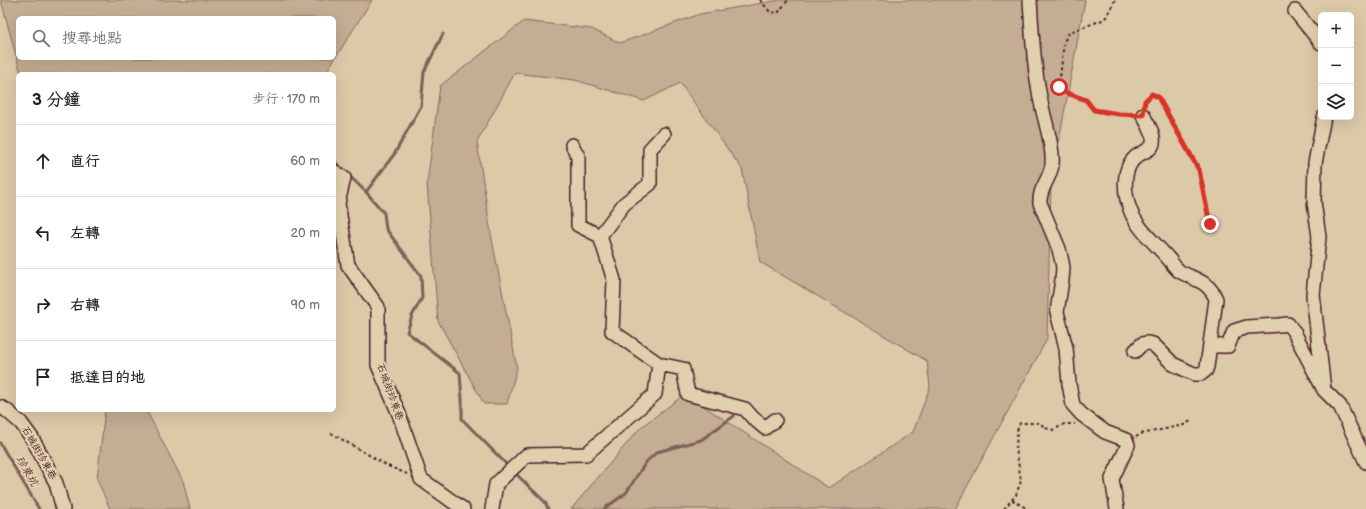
<!DOCTYPE html>
<html lang="zh-TW">
<head>
<meta charset="utf-8">
<style>
  body { margin:0; font-family:"Balsamiq Sans","LXGW WenKai TC",sans-serif; background:#f6f6f6; color:#222 }
  .controls { position:absolute; right:12px; top:12px; display:grid; overflow:hidden; border-radius:6px; box-shadow:0 4px 16px #0002 }
  .controls button { width:36px; height:36px; display:grid; place-items:center; padding:0; border:0; border-bottom:1px solid #e0e0e0; background:#fff; color:#222; font:20px sans-serif }
  .stop { position:absolute; width:12px; height:12px; margin:-9px; border:3px solid #d93025; border-radius:50%; background:#fff }
  .stop.end { background:#d93025; border-color:#fff; box-shadow:0 1px 4px #0008 }
  .list { margin:0; padding:0; list-style:none }
  h2 { display:flex; justify-content:space-between; align-items:center; height:52px; margin:0; padding:0 16px; font-size:17px }
  h2 small { font-size:13px; font-weight:400; color:#767676 }
  .list li { display:grid; grid-template-columns:26px 1fr auto; gap:12px; align-items:center; box-sizing:border-box; height:72px; padding:0 16px; border-top:1px solid #e0e0e0 }
  .list b { display:block; font-size:15px; white-space:nowrap }
  .list em { font-size:13px; font-style:normal; color:#767676 }
  .icon { flex:none; width:22px; height:22px; fill:none; stroke:currentColor; stroke-width:2; stroke-linecap:round; stroke-linejoin:round }
  .map { position:relative; flex:none; width:1366px; height:509px; overflow:hidden }
  .search { position:absolute; background:#fff; box-shadow:0 4px 16px #0002; left:16px; top:16px; width:320px; height:44px; display:flex; align-items:center; gap:10px; box-sizing:border-box; padding:0 14px; border-radius:6px; color:#767676; font-size:15px }
  .panel { position:absolute; background:#fff; box-shadow:0 4px 16px #0002; left:16px; top:72px; width:320px; height:340px; border-radius:6px }
  .map>svg:first-child { display:block }
  .green { fill:#c3ad93; stroke:#86665f; fill-rule:evenodd }
  .lines { fill:none; stroke-linecap:round; stroke-linejoin:round }
  .stream { stroke:#7f5e59; stroke-width:3 }
  .minor-casing { stroke:#4a1f2b; stroke-width:16 }
  .path { stroke:#4a1f2b; stroke-width:2; stroke-dasharray:3 3; stroke-linecap:butt }
  .minor { stroke:#e1d0ad; stroke-width:13 }
  .route { stroke:#d93025; stroke-width:5 }
  .labels { text-anchor:middle; dominant-baseline:central; stroke-width:4; stroke-linejoin:round; paint-order:stroke }
  .street-label { font-size:10px; fill:#4a1f2b; stroke:#e1d0ad }
  .water-label { font-size:11px; font-style:italic; fill:#5c343a; stroke:#e1d0ad }
</style>
</head>
<body>
<div class="map">
<svg width="1366" height="509" viewBox="0 0 1366 509">
  <rect width="100%" height="100%" fill="#dbc9a8"/>
  <filter id="ink" filterUnits="userSpaceOnUse"><feTurbulence type="fractalNoise" baseFrequency=".025" numOctaves="2"/><feDisplacementMap in="SourceGraphic" scale="8" xChannelSelector="R" yChannelSelector="G"/><feConvolveMatrix kernelMatrix="1 2 1 2 8 2 1 2 1" color-interpolation-filters="sRGB"/></filter>
  <g filter="url(#ink)">
    <path class="green" d="M1 0H372L325 74H21ZM18 18H334V58H18Z
      M780 0H1085L1051 184 1047 339 955 509H571L640 428 685 394 829 488 913 432 930 387 927 361 760 262 742 169 680 83 644 101 575 80 515 73 477 142 491 234 517 368 507 404H484L438 321 427 183 440 86 524 21 592 29 620 43 700 14Z
      M105 410H146L183 481 190 509H110L97 479Z"/>
    <g class="lines">
      <path class="stream" d="M334 161 366 192 384 213 386 229 421 276 422 298 412 316 407 332 460 373 462 399V419L510 468
        M366 192 395 153 421 106 424 72 443 34
        M0 443 39 509
        M514 472 545 502 548 509
        M604 509 626 493 646 462 657 452 701 440 734 416"/>
      <g class="minor-casing">
        <path id="minor" d="M1030 0C1032 31 1033 61 1039 91 1042 113 1050 133 1052 154 1052 159 1053 165 1051 169 1048 182 1039 189 1040 203L1059 249 1062 262 1063 268 1062 280 1057 312 1066 348 1069 384 1073 405 1081 414 1105 432 1126 440 1128 445 1112 479 1117 509
          M1295 11 1321 43
          M572 145 578 156V225L600 236
          M334 171 344 178 338 203 348 265 378 307V365L399 414 421 479 463 509
          M1211 346H1228L1234 331 1247 327 1279 325 1288 324 1294 332 1324 390 1340 406 1366 462
          M1135 351 1142 344 1148 343 1153 344 1173 364 1194 374H1201L1206 370 1207 367 1216 299C1208 280 1194 280 1179 271 1174 267 1171 261 1167 257 1155 243 1138 229 1131 212 1124 195 1121 168 1137 156 1142 152 1152 150 1153 143 1155 134 1147 123 1143 115
          M659 364 683 369 688 394 745 409 753 418 765 428 775 420
          M1324 390 1313 295 1319 237 1314 202 1315 163 1324 117
          M0 407 6 410 21 423 32 438 56 483 63 509
          M492 509 496 484 527 455 586 454 655 394 659 364 612 331 614 280 600 236 624 204 650 184V149L664 134"/>
      </g>
      <path class="path" d="M760 0 770 12 778 13 788 0
        M1115 0 1105 19 1073 31 1067 35 1064 42 1059 87C1066 94 1076 95 1084 99 1088 102 1091 108 1095 110 1106 114 1121 114 1132 115
        M1144 105 1145 101 1152 94 1158 97 1199 170 1210 223
        M331 433 388 466 407 474
        M1136 437 1141 434 1184 425 1193 420
        M1012 500 1028 509
        M1004 509 1016 495 1021 481 1016 448 1017 431 1020 423H1040L1045 428 1054 430 1064 424H1075"/>
      <use href="#minor" class="minor"/>
    </g>
  </g>
  <g class="lines" filter="url(#ink)">
    <path class="route" d="M1059 87 1064 92 1086 100 1094 110 1119 114 1143 115 1145 101 1152 94 1158 97 1199 170 1210 224"/>
  </g>
  <g class="labels">
    <g class="street-label">
      <text transform="translate(390 392) rotate(70)">石城街珍東巷</text>
      <text transform="translate(39 453) rotate(60)">石城街珍東巷</text>
    </g>
    <g class="water-label">
      <text transform="translate(27 471) rotate(60)">珍東坑</text>
    </g>
  </g>
</svg>
<div class="controls">
<button>+</button>
<button>−</button>
<button><svg class="icon" aria-label="layers" viewBox="0 0 24 24"><path d="M12 4l9 5-9 5-9-5zM3 14l9 5 9-5"/></svg></button>
</div>
<div class="stop" style="left:1059px;top:87px"></div>
<div class="stop end" style="left:1210px;top:224px"></div>
<div class="search"><svg class="icon" aria-label="search" viewBox="0 0 24 24"><circle cx="10" cy="10" r="6"/><path d="M15 15l6 6"/></svg>搜尋地點</div>
<section class="panel">
<h2>3 分鐘<small>步行 · 170 m</small></h2>
<ul class="list">
<li><svg class="icon" aria-label="ahead" viewBox="0 0 24 24"><path d="M12 20V5M6 11l6-6 6 6"/></svg><div><b>直行</b></div><em>60 m</em></li>
<li><svg class="icon" aria-label="left" viewBox="0 0 24 24"><path d="M17 20v-9H6M10 6l-5 5 5 5"/></svg><div><b>左轉</b></div><em>20 m</em></li>
<li><svg class="icon" aria-label="right" viewBox="0 0 24 24"><path d="M7 20v-9h11M14 6l5 5-5 5"/></svg><div><b>右轉</b></div><em>90 m</em></li>
<li><svg class="icon" aria-label="arrive" viewBox="0 0 24 24"><path d="M6 21V4h12l-3 4 3 4H6"/></svg><div><b>抵達目的地</b></div></li>
</ul>
</section>
</div>
</body>
</html>
